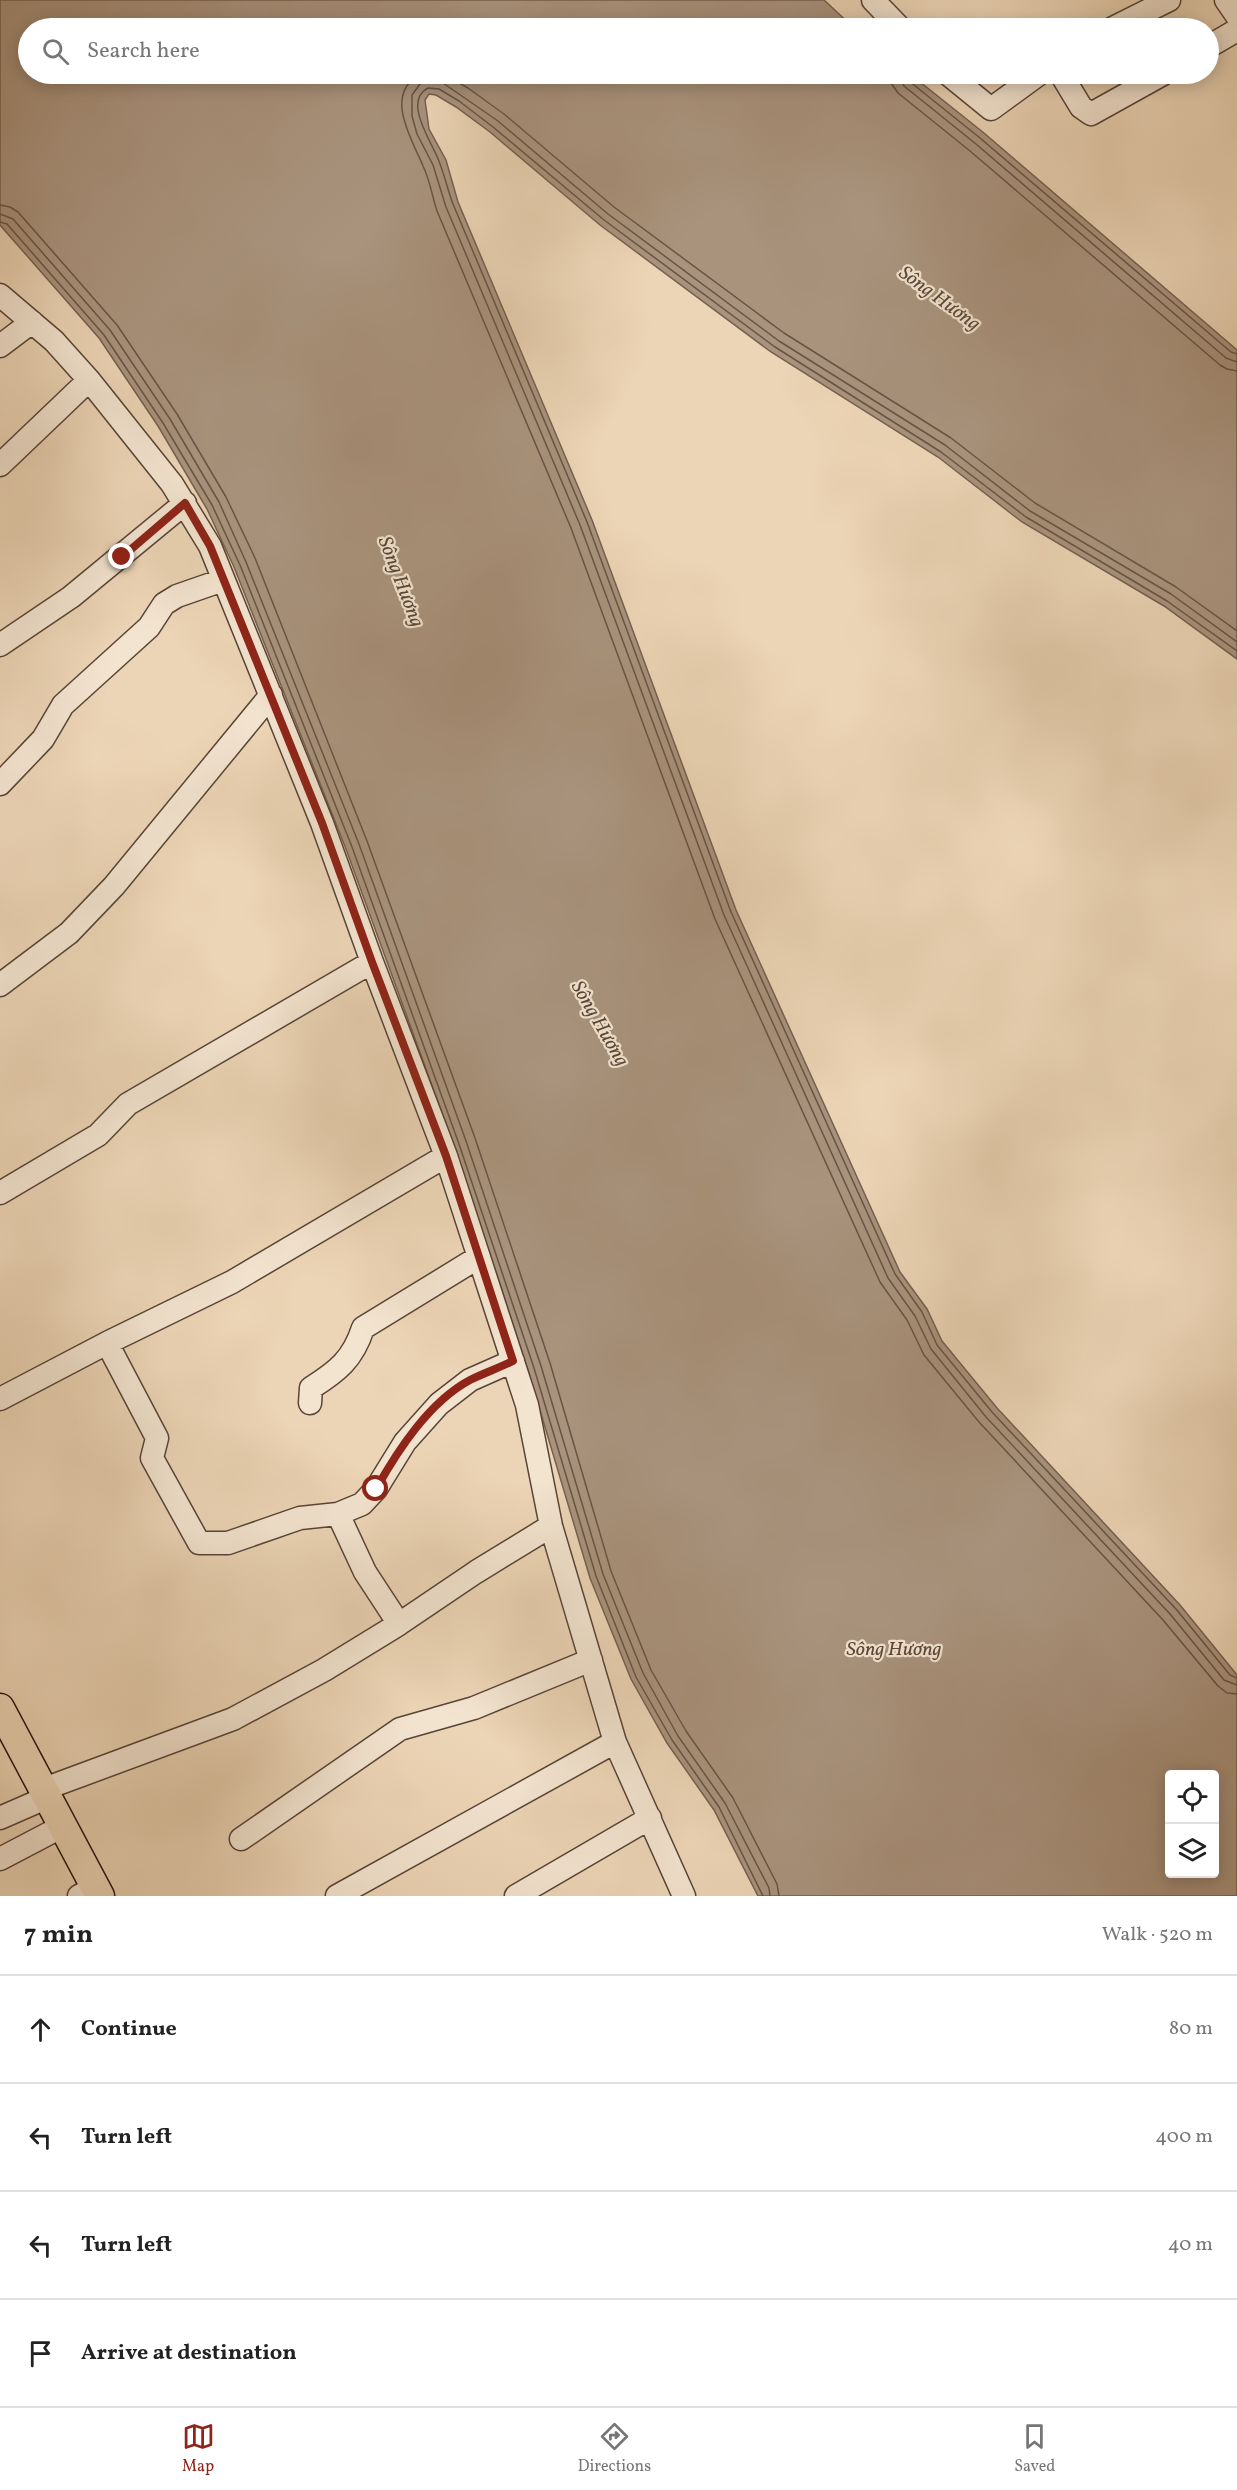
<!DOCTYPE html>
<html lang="en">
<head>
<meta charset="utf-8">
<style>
  body { margin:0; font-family:Vollkorn,serif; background:#f2f2f2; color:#222 }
  .controls { position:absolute; right:18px; bottom:18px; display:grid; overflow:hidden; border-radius:6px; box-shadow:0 3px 15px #0003 }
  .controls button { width:54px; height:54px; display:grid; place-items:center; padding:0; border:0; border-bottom:2px solid #e0e0e0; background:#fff; color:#222; font:30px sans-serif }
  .stop { position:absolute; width:18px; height:18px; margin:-14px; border:4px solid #8f2418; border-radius:50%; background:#fff }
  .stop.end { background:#8f2418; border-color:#fff; box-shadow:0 2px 6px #0008 }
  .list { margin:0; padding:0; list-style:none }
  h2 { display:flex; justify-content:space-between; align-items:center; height:78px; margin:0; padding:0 24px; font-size:26px }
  h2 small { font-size:20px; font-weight:400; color:#767676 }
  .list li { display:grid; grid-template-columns:39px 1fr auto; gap:18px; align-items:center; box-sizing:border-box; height:108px; padding:0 24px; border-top:2px solid #e0e0e0 }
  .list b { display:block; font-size:22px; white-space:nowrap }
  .list em { font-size:20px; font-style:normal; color:#767676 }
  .icon { flex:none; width:33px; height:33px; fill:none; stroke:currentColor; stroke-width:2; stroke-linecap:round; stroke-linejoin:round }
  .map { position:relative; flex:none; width:1237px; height:1896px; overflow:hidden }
  .search { position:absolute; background:#fff; box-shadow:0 3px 15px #0003; left:18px; right:18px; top:18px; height:66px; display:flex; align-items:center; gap:15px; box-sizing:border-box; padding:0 21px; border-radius:33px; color:#767676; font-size:22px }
  .sheet { height:510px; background:#fff }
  nav { display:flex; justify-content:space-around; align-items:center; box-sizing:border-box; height:84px; border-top:2px solid #e0e0e0; background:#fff; font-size:16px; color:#767676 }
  nav a { display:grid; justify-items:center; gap:3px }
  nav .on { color:#8f2418 }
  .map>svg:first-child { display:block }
  .water { fill:#a9937d; stroke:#756050; stroke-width:1.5; fill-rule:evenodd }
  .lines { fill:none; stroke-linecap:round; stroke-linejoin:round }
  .shore { stroke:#685445; stroke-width:1.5 }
  .minor-casing { stroke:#584437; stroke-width:25 }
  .major-casing { stroke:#26140d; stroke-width:31 }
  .minor { stroke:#f3e4d0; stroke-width:22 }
  .major { stroke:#ecd5b6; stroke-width:28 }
  .route { stroke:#8f2418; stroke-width:8 }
  .labels { text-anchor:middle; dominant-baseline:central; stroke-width:4.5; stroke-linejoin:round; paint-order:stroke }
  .water-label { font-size:20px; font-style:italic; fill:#5a473a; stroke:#f3e4d0 }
</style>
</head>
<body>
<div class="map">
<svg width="1237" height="1896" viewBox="0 0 1237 1896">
  <rect width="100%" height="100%" fill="#ecd5b6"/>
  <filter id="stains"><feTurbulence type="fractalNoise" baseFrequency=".00333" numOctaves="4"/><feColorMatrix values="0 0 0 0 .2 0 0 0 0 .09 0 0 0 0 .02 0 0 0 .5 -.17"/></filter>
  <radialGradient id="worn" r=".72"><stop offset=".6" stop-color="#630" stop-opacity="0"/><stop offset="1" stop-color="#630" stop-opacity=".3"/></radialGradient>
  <path class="water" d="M0 0H824L854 28H28V74H910L984 133 1237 350V659L1164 606 1022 522 938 457 771 352 600 225 490 132 456 107 436 95 429 94 425 100 429 129 446 160 458 202 592 520 736 910 900 1272 927 1309 942 1341 997 1408 1180 1605 1237 1675V1896H758L714 1810 667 1743 631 1679 590 1578 528 1370 454 1146 346 849 234 567 207 509 158 426 99 338 0 225ZM1170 1774H1214V1874H1170Z"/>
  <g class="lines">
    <path class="shore" d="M420 74C383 95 412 139 423 166 430 180 432 196 437 211L571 528 715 919 880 1282 907 1320 924 1355 979 1422 1163 1620 1218 1686 1227 1693 1237 1694
      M443 74 468 88 504 114 614 207 784 333 951 438 1035 503 1176 587 1237 631
      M890 74 891 83 898 93 970 151 1220 365 1227 369 1237 371
      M899 74 904 86 976 144 1226 358 1237 362
      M907 74 909 81 980 138 1231 352 1237 354
      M0 205 10 207 18 212 117 325 177 414 226 497 255 558 367 841 475 1138 550 1363 611 1571 651 1670 686 1731 733 1798 777 1884 779 1896
      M0 214 13 219 110 330 170 419 219 502 246 562 359 844 466 1141 541 1366 603 1574 643 1673 678 1736 725 1803 769 1888 770 1896
      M0 222 7 224 104 335 163 423 212 505 240 565 352 847 459 1144 534 1368 596 1576 636 1677 672 1740 719 1807 763 1896
      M1237 642 1171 594 1030 511 945 445 779 341 608 214 498 121 443 83 427 80 420 84 412 95V116L417 134 433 165 446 207 580 525 724 915 888 1278 915 1316 931 1349 986 1417 1170 1614 1224 1680 1237 1685
      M1237 651 1167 601 1026 517 941 452 775 347 604 220 493 127 459 101 439 89 428 88C401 102 435 146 440 164 445 177 448 191 453 204L587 522 731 912 895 1274 922 1312 937 1345 992 1412 1176 1609 1230 1675 1237 1678"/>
    <g class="minor-casing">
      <path id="minor" d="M873 0 900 28
        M1226 0 1237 16
        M1113 28 1169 0
        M1208 47 1237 30
        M948 74 991 109 1039 74
        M1061 74 1081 107 1091 114 1163 74
        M0 295 54 341 89 380 172 484 210 546 322 823 372 962 446 1156 527 1405 551 1526 615 1742 684 1896
        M0 346 32 322
        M0 465 89 380
        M0 645 71 597 185 503
        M0 784 43 739 63 705 149 627 164 604 177 596 223 580
        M0 985 69 933 114 886 271 695
        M0 1193 98 1135 128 1104 372 962
        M107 1343 157 1438 152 1458 199 1543H228L300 1518 338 1514 362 1504 376 1489 405 1442 439 1404 470 1380 513 1361
        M0 1399 107 1343 232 1282 446 1156
        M310 1403 311 1388C338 1371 353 1359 363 1328L479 1257
        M338 1514 365 1572 399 1624
        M44 1789 233 1719 324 1670 399 1624 476 1572 551 1526
        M0 1818 48 1797
        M241 1839 400 1729 474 1708 591 1660
        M0 1859 63 1826
        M79 1896 95 1887
        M337 1896 615 1742
        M516 1896 650 1818"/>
    </g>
    <g class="major-casing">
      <path id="major" d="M0 1708 100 1896"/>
    </g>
    <use href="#minor" class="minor"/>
    <use href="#major" class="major"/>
  </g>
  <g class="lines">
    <path class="route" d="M122 557 185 503 210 546 322 823 372 962 446 1156 513 1361C499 1368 484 1373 470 1380 429 1402 398 1450 376 1489"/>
  </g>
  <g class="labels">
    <g class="water-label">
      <text transform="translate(939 299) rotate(36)">Sông Hương</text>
      <text transform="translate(400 582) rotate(69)">Sông Hương</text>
      <text transform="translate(599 1024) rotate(60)">Sông Hương</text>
      <text x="894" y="1650">Sông Hương</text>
    </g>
  </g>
  <rect width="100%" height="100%" filter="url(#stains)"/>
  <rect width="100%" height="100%" fill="url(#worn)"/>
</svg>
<div class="controls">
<button><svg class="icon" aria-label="locate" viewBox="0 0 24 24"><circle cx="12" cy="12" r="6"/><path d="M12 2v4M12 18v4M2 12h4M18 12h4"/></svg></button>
<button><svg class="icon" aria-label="layers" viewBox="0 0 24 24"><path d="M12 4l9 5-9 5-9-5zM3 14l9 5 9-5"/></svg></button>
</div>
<div class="stop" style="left:376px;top:1489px"></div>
<div class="stop end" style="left:122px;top:557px"></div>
<div class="search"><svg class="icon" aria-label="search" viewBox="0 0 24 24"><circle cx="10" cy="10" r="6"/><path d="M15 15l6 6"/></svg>Search here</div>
</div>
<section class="sheet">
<h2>7 min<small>Walk · 520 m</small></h2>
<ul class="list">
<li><svg class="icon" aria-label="ahead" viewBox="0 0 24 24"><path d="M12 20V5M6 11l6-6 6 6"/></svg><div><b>Continue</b></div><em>80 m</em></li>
<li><svg class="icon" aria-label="left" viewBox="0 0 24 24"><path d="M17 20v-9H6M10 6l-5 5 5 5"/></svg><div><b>Turn left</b></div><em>400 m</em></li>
<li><svg class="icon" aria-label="left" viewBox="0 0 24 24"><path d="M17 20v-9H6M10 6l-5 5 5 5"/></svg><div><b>Turn left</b></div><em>40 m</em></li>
<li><svg class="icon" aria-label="arrive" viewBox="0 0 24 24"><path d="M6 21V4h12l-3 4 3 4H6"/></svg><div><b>Arrive at destination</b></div></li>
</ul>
</section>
<nav>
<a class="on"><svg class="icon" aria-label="map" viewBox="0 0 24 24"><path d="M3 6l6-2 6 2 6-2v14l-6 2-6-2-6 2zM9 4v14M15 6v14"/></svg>Map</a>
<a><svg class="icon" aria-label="directions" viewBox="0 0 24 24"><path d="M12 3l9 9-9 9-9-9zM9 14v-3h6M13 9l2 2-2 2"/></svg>Directions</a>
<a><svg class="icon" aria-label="saved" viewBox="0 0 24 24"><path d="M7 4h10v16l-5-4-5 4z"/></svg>Saved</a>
</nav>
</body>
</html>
